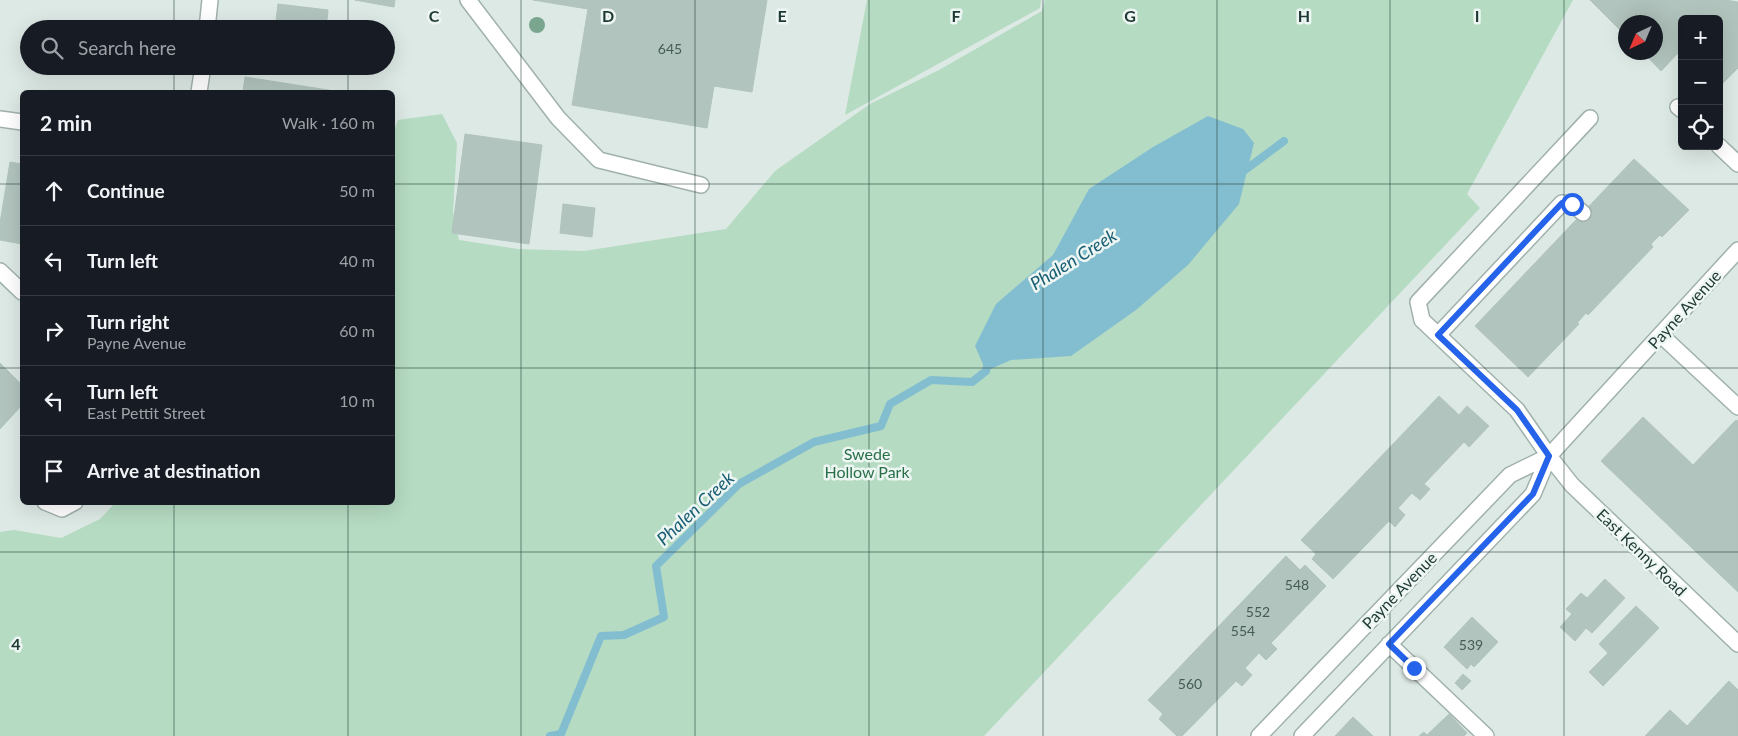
<!DOCTYPE html>
<html lang="en">
<head>
<meta charset="utf-8">
<style>
  body { margin:0; font-family:Lato,sans-serif; background:#20242c; color:#f1f3f6 }
  .controls { position:absolute; right:15px; top:15px; display:grid; overflow:hidden; border-radius:8px; box-shadow:0 5px 20px #0002 }
  .controls button { width:45px; height:45px; display:grid; place-items:center; padding:0; border:0; border-bottom:1px solid #363941; background:#171b24; color:#f1f3f6; font:25px sans-serif }
  .compass { position:absolute; left:1618px; top:15px; width:45px; height:45px; border-radius:50%; background:#171b24; box-shadow:0 5px 20px #0002; rotate:224deg }
  .stop { position:absolute; width:15px; height:15px; margin:-11px; border:4px solid #2563eb; border-radius:50%; background:#fff }
  .stop.end { background:#2563eb; border-color:#fff; box-shadow:0 1px 5px #0008 }
  .list { margin:0; padding:0; list-style:none }
  h2 { display:flex; justify-content:space-between; align-items:center; height:65px; margin:0; padding:0 20px; font-size:21px }
  h2 small { font-size:16px; font-weight:400; color:#9ea1a6 }
  .list li { display:grid; grid-template-columns:32px 1fr auto; gap:15px; align-items:center; box-sizing:border-box; height:70px; padding:0 20px; border-top:1px solid #363941 }
  .list b { display:block; font-size:19px; white-space:nowrap }
  .list p { margin:0; font-size:16px; white-space:nowrap; color:#9ea1a6 }
  .list em { font-size:16px; font-style:normal; color:#9ea1a6 }
  .icon { flex:none; width:28px; height:28px; fill:none; stroke:currentColor; stroke-width:2; stroke-linecap:round; stroke-linejoin:round }
  .map { position:relative; flex:none; width:1738px; height:736px; overflow:hidden }
  .search { position:absolute; background:#171b24; box-shadow:0 5px 20px #0002; left:20px; top:20px; width:375px; height:55px; display:flex; align-items:center; gap:12px; box-sizing:border-box; padding:0 18px; border-radius:28px; color:#9ea1a6; font-size:19px }
  .panel { position:absolute; background:#171b24; box-shadow:0 5px 20px #0002; left:20px; top:90px; width:375px; height:415px; border-radius:8px }
  .map>svg:first-child { display:block }
  .green { fill:#b5dbc2 }
  .water { fill:#83bed0 }
  .lines { fill:none; stroke-linecap:round; stroke-linejoin:round }
  .stream { stroke:#83bed0; stroke-width:8 }
  .building { fill:#b2c4be; stroke:#b0c3bc }
  .minor-casing { stroke:#a0b1ac; stroke-width:18 }
  .minor { stroke:#fff; stroke-width:15 }
  .tree { fill:#7aa68f }
  .route { stroke:#2563eb; stroke-width:6 }
  .grid { fill:none; stroke:#1f3934; stroke-width:1; stroke-opacity:0.55 }
  .labels { text-anchor:middle; dominant-baseline:central; stroke-width:5; stroke-linejoin:round; paint-order:stroke }
  .number-label { font-size:14px; fill:#445c56 }
  .street-label { font-size:16px; fill:#1f3934; stroke:#edf6f2 }
  .park-label { font-size:16px; fill:#296f49; stroke:#edf6f2 }
  .water-label { font-size:18px; font-style:italic; fill:#195e74; stroke:#edf6f2 }
  .grid-label { font-size:16px; text-anchor:middle; font-weight:bold; fill:#1f3934; stroke:#edf6f2; stroke-width:5; stroke-linejoin:round; paint-order:stroke }
</style>
</head>
<body>
<div class="map">
<svg width="1738" height="736" viewBox="0 0 1738 736">
  <rect width="100%" height="100%" fill="#dde9e5"/>
  <path class="green" d="M867 0H1041L1040 8 845 115Z
    M1045 0H1573L1467 194 1480 208 984 736H0V532L14 530 61 538 100 519 115 503 392 502V137L398 120 442 114 457 143 453 212 459 240 518 249 584 251 726 229 775 171 870 104 939 70 1042 11Z"/>
  <path class="water" d="M1208 116 1243 129 1254 143 1239 204 1188 265 1136 310 1071 356 1011 360 986 371 975 346 996 304 1053 255 1089 189 1153 147Z"/>
  <g class="lines">
    <path class="stream" d="M1241 173 1284 141
      M550 736 561 734 601 636 624 635 664 617 656 566 739 484 814 442 881 426 890 404 931 380 972 382 986 371 988 363"/>
  </g>
  <path class="building" d="M355 0H395L394 7Z
    M533 0H767L752 92 714 86 707 128 572 105 588 9Z
    M1590 0H1725L1738 2V68L1719 87V19H1682V54L1679 52 1661 71 1643 52H1656V22H1626V36Z
    M278 4 328 10 326 29H275Z
    M245 77 341 92H243Z
    M465 134 542 145 529 244 452 233Z
    M1634 159 1689 210 1662 237 1660 235 1651 244 1653 247 1588 315 1586 313 1577 323 1579 324 1528 377 1475 326Z
    M10 162 22 164V244L0 240V223Z
    M563 204 595 208 592 237 560 233Z
    M0 363 22 385V405L0 429Z
    M1439 396 1459 415 1467 406 1489 426 1469 447 1464 442 1424 484 1430 489 1420 500 1412 493 1398 508 1405 515 1395 527 1389 521 1333 579 1312 559 1316 554 1301 540Z
    M1643 417 1693 465 1736 420 1738 421V592L1601 461Z
    M1286 556 1300 570 1305 565 1326 586 1271 643 1277 649 1266 660 1259 653 1245 668 1252 675 1242 686 1236 681 1182 736H1177L1159 719 1163 714 1148 700Z
    M1605 579 1625 598 1592 633 1586 628 1575 641 1560 627 1572 614 1566 609 1581 593 1587 598Z
    M1636 606 1659 628 1603 686 1589 672 1608 653 1599 644Z
    M1472 617 1498 642 1474 667 1471 664 1467 669 1444 647Z
    M1463 674 1471 681 1462 690 1455 683Z
    M1729 681 1738 690V736H1645L1670 710 1687 726Z
    M1449 714 1467 733 1464 736H1419L1424 732 1427 735Z
    M1353 717 1373 736H1335Z"/>
  <g class="lines">
    <g class="minor-casing">
      <path id="minor" d="M468 0 558 118 599 160 701 185
        M207 29 210 0
        M199 92 203 66
        M1678 107 1682 110
        M1590 118 1418 302 1422 320 1517 410 1549 456 1572 485 1738 644
        M0 119 22 122
        M1719 146 1738 164
        M0 271 22 292
        M1438 335 1562 203 1572 204 1583 213
        M1661 335 1738 407
        M45 502 62 509 75 502
        M1389 644 1486 736
        M1259 736 1510 475 1549 456
        M1302 736 1533 494 1549 456 1738 250"/>
    </g>
    <use href="#minor" class="minor"/>
  </g>
  <circle class="tree" cx="537" cy="25" r="8"/>
  <g class="lines">
    <path class="route" d="M1414 668 1389 644 1533 494 1549 456 1517 410 1438 335 1562 203 1572 204"/>
  </g>
  <path class="grid" d="M174 0V29M348 0V29M521 0V736M695 0V736M869 0V736M1043 0V736M1217 0V736M1390 0V736M1564 0V736M174 66V92M348 66V92M0 184H22M392 184H1738M0 368H22M392 368H1738M174 502V736M348 502V736M0 552H1738"/>
  <g class="labels">
    <g class="number-label">
      <text x="670" y="48">645</text>
      <text x="1297" y="584">548</text>
      <text x="1258" y="611">552</text>
      <text x="1243" y="630">554</text>
      <text x="1471" y="644">539</text>
      <text x="1190" y="683">560</text>
    </g>
    <g class="street-label">
      <text transform="translate(1684 309) rotate(-48)">Payne Avenue</text>
      <text transform="translate(1642 552) rotate(44)">East Kenny Road</text>
      <text transform="translate(1399 590) rotate(-46)">Payne Avenue</text>
    </g>
    <g class="park-label">
      <text x="867" y="453">Swede<tspan x="867" dy="18">Hollow Park</tspan></text>
    </g>
    <g class="water-label">
      <text transform="translate(1073 259) rotate(-32)">Phalen Creek</text>
      <text transform="translate(695 508) rotate(-43)">Phalen Creek</text>
    </g>
  </g>
  <g class="grid-label">
    <text x="434" y="22">C</text>
    <text x="608" y="22">D</text>
    <text x="782" y="22">E</text>
    <text x="956" y="22">F</text>
    <text x="1130" y="22">G</text>
    <text x="1304" y="22">H</text>
    <text x="1477" y="22">I</text>
    <text x="16" y="650">4</text>
  </g>
</svg>
<div class="controls">
<button>+</button>
<button>−</button>
<button><svg class="icon" aria-label="locate" viewBox="0 0 24 24"><circle cx="12" cy="12" r="6"/><path d="M12 2v4M12 18v4M2 12h4M18 12h4"/></svg></button>
</div>
<svg class="compass" viewBox="-18 -18 36 36"><path d="M0-13l5 13h-10z" fill="#e53935"/><path d="M0 13l5-13h-10z" fill="#9ea1a6"/></svg>
<div class="stop" style="left:1572px;top:204px"></div>
<div class="stop end" style="left:1414px;top:668px"></div>
<div class="search"><svg class="icon" aria-label="search" viewBox="0 0 24 24"><circle cx="10" cy="10" r="6"/><path d="M15 15l6 6"/></svg>Search here</div>
<section class="panel">
<h2>2 min<small>Walk · 160 m</small></h2>
<ul class="list">
<li><svg class="icon" aria-label="ahead" viewBox="0 0 24 24"><path d="M12 20V5M6 11l6-6 6 6"/></svg><div><b>Continue</b></div><em>50 m</em></li>
<li><svg class="icon" aria-label="left" viewBox="0 0 24 24"><path d="M17 20v-9H6M10 6l-5 5 5 5"/></svg><div><b>Turn left</b></div><em>40 m</em></li>
<li><svg class="icon" aria-label="right" viewBox="0 0 24 24"><path d="M7 20v-9h11M14 6l5 5-5 5"/></svg><div><b>Turn right</b><p>Payne Avenue</p></div><em>60 m</em></li>
<li><svg class="icon" aria-label="left" viewBox="0 0 24 24"><path d="M17 20v-9H6M10 6l-5 5 5 5"/></svg><div><b>Turn left</b><p>East Pettit Street</p></div><em>10 m</em></li>
<li><svg class="icon" aria-label="arrive" viewBox="0 0 24 24"><path d="M6 21V4h12l-3 4 3 4H6"/></svg><div><b>Arrive at destination</b></div></li>
</ul>
</section>
</div>
</body>
</html>
